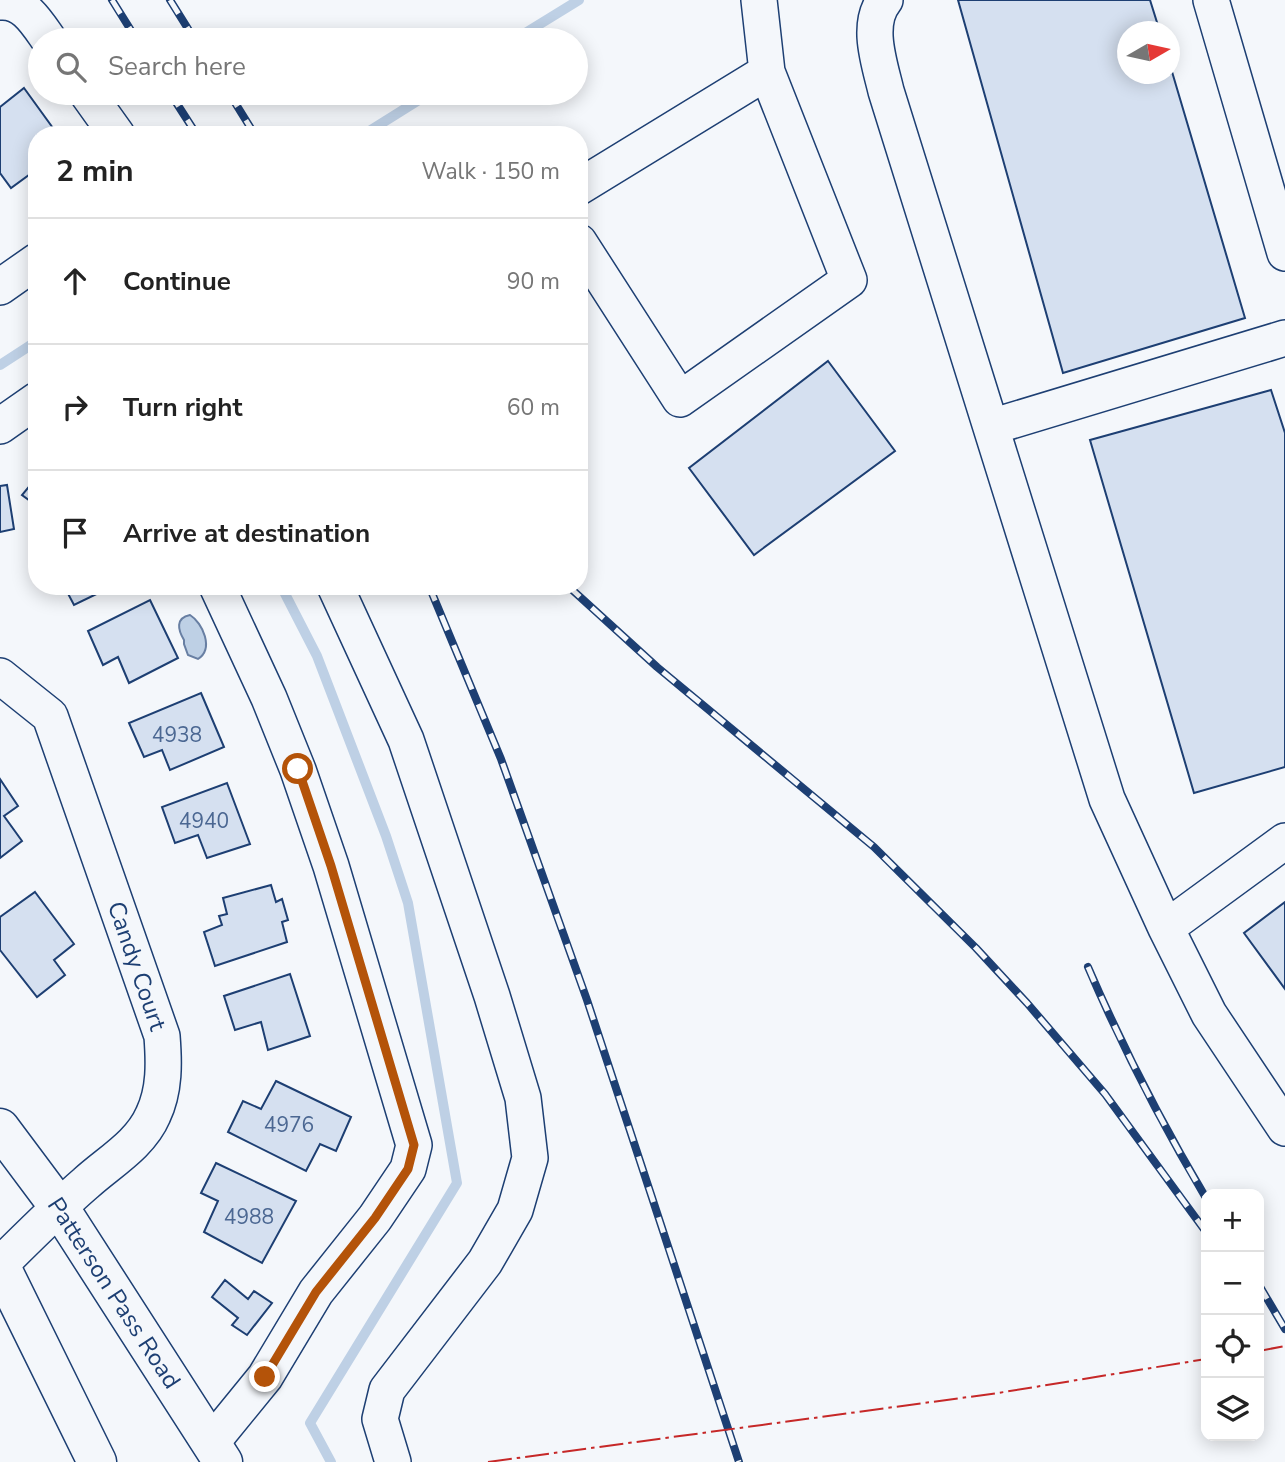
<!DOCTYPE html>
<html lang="en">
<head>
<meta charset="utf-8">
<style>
  body { margin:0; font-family:"Nunito Sans",sans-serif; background:#f2f2f2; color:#222 }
  .controls { position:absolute; right:21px; bottom:21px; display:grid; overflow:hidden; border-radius:14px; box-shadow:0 4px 18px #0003 }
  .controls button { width:63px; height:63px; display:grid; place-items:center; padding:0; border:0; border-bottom:2px solid #e0e0e0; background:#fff; color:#222; font:35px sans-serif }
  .compass { position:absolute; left:1117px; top:21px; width:63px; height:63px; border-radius:50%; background:#fff; box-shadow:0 4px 18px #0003; rotate:81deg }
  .stop { position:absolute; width:21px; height:21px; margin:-16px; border:5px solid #b45309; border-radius:50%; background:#fff }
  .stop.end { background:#b45309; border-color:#fff; box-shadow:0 2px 7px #0008 }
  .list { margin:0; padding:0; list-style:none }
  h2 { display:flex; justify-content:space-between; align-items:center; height:91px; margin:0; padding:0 28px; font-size:30px }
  h2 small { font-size:23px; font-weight:400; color:#767676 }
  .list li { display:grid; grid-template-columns:46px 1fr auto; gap:21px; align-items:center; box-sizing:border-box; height:126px; padding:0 28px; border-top:2px solid #e0e0e0 }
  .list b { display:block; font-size:26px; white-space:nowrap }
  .list em { font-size:23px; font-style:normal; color:#767676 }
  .icon { flex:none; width:38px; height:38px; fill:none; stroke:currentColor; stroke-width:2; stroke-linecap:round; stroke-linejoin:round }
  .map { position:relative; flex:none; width:1285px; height:1462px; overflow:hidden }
  .search { position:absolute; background:#fff; box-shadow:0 4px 18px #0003; left:28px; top:28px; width:560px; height:77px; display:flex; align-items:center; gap:18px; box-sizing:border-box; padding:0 24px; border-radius:38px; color:#767676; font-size:26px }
  .panel { position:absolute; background:#fff; box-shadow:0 4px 18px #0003; left:28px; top:126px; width:560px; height:469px; border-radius:28px }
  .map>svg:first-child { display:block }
  .water { fill:#bed0e5; stroke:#687fa3; stroke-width:2 }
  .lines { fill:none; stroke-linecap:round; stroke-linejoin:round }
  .stream { stroke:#bed0e5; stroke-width:10 }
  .building { fill:#d5e0f0; stroke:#1d3f73; stroke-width:2 }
  .minor-casing { stroke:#1d3f73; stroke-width:38 }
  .major-casing { stroke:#1d3f73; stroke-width:41 }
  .minor { stroke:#f4f7fb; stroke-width:35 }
  .major { stroke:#f4f7fb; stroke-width:38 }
  .rail-casing { stroke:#1d3f73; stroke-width:8 }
  .rail { stroke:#f4f7fb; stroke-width:5; stroke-dasharray:16; stroke-linecap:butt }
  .power { stroke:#c62828; stroke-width:2; stroke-dasharray:24 5 3.5 5; stroke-linecap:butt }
  .route { stroke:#b45309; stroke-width:9 }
  .labels { text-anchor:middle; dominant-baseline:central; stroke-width:5; stroke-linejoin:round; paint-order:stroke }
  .number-label { font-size:21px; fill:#4b6792 }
  .street-label { font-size:24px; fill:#1d3f73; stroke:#f4f7fb }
</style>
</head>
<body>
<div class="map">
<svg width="1285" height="1462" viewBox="0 0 1285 1462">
  <rect width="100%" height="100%" fill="#f4f7fb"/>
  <path class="water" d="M190 615C203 623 214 649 198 659L188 655 184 644V640C178 630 175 618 190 615Z"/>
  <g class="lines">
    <path class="stream" d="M514 40 579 0
      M363 135 430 93
      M0 365 37 341
      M281 586 317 656 386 836 408 903 457 1183 310 1423 331 1462"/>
  </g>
  <path class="building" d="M958 0H1150L1160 32H1128V74H1170V65L1245 318 1063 373Z
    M24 88 58 135H37V169L11 188 0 173V107Z
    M828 361 895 451 754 555 689 468Z
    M1271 390 1285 433V767L1194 793 1090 440Z
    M37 477V506L22 495Z
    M7 485 14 529 0 532V486Z
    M64 586H113L74 605Z
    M150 600 178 658 129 683 118 657 103 665 88 631Z
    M201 693 224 747 170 770 162 750 144 757 129 723Z
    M0 779 18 806 4 816 22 841 0 858Z
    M227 783 250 844 207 858 198 835 175 843 162 807Z
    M271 885 276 902 282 899 288 920 282 922 287 942 215 966 204 932 222 925 219 916 227 914 223 898Z
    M35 892 74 944 54 960 65 975 37 997 0 950V917Z
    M1285 902V989L1244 933Z
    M290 974 310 1036 268 1050 261 1022 235 1030 224 996Z
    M276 1081 351 1117 336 1151 320 1144 306 1171 228 1132 243 1101 261 1109Z
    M216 1163 296 1201 262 1263 204 1232 218 1201 201 1193Z
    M225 1280 248 1299 254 1291 272 1303 247 1335 232 1325 238 1318 212 1297Z"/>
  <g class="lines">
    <g class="minor-casing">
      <path id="minor" d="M885 0C865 24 880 65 886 91L1107 799 1166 928 1209 1014 1285 1128
        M1211 0 1285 253
        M0 2C24 0 37 23 49 40
        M87 93 117 135
        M579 187 767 72
        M579 242 680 399 849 280 767 72 759 0
        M0 287 37 261
        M0 426 37 400
        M991 427 1285 338
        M335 586 406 740 492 996 523 1098 530 1158 515 1210 485 1262 387 1390 380 1419 393 1462
        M0 676 50 716 162 1036C164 1062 165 1090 153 1115 140 1145 109 1162 86 1183 56 1209 28 1237 0 1265
        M1166 928 1285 841
        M212 1442 265 1377 316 1292 375 1218 408 1169 414 1145 331 866 298 770 269 698 217 586"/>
    </g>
    <g class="major-casing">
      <path id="major" d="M0 1128 59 1207 223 1462
        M0 1265 97 1462"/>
    </g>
    <use href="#minor" class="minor"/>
    <use href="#major" class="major"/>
    <g class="rail-casing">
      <path id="rail" d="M112 0 137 40
        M170 0 195 40
        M170 93 197 135
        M229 93 255 135
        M429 586 501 759 587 1000 739 1462
        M568 586 657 667 874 847 976 948 1027 1003 1105 1094 1206 1232
        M1088 967C1122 1046 1162 1124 1206 1198
        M1259 1285 1285 1329"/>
    </g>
    <use href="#rail" class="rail"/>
    <path class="power" d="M1259 1351 1285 1346
      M488 1462 998 1393 1206 1359"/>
  </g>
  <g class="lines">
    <path class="route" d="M265 1377 316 1292 375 1218 408 1169 414 1145 331 866 298 769"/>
  </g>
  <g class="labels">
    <g class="number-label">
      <text x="177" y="735">4938</text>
      <text x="204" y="821">4940</text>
      <text x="289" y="1125">4976</text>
      <text x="249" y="1217">4988</text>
    </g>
    <g class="street-label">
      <text transform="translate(137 966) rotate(71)">Candy Court</text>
      <text transform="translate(114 1293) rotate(57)">Patterson Pass Road</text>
    </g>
  </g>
</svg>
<div class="controls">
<button>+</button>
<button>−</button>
<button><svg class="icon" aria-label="locate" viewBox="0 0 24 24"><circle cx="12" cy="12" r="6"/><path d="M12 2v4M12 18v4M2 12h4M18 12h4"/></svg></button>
<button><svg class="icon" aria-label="layers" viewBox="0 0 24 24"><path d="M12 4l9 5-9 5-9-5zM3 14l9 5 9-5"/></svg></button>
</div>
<svg class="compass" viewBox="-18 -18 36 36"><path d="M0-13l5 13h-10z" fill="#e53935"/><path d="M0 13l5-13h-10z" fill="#767676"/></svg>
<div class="stop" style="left:298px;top:769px"></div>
<div class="stop end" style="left:265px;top:1377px"></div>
<div class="search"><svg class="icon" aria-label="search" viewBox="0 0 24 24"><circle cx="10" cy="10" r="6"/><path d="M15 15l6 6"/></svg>Search here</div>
<section class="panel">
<h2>2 min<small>Walk · 150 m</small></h2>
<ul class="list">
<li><svg class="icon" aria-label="ahead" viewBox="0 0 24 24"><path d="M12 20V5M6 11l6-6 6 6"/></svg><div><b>Continue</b></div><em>90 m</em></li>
<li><svg class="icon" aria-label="right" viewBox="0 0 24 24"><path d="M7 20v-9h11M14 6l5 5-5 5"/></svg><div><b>Turn right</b></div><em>60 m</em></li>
<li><svg class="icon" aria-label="arrive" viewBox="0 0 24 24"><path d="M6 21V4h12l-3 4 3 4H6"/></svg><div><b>Arrive at destination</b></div></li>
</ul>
</section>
</div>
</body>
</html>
